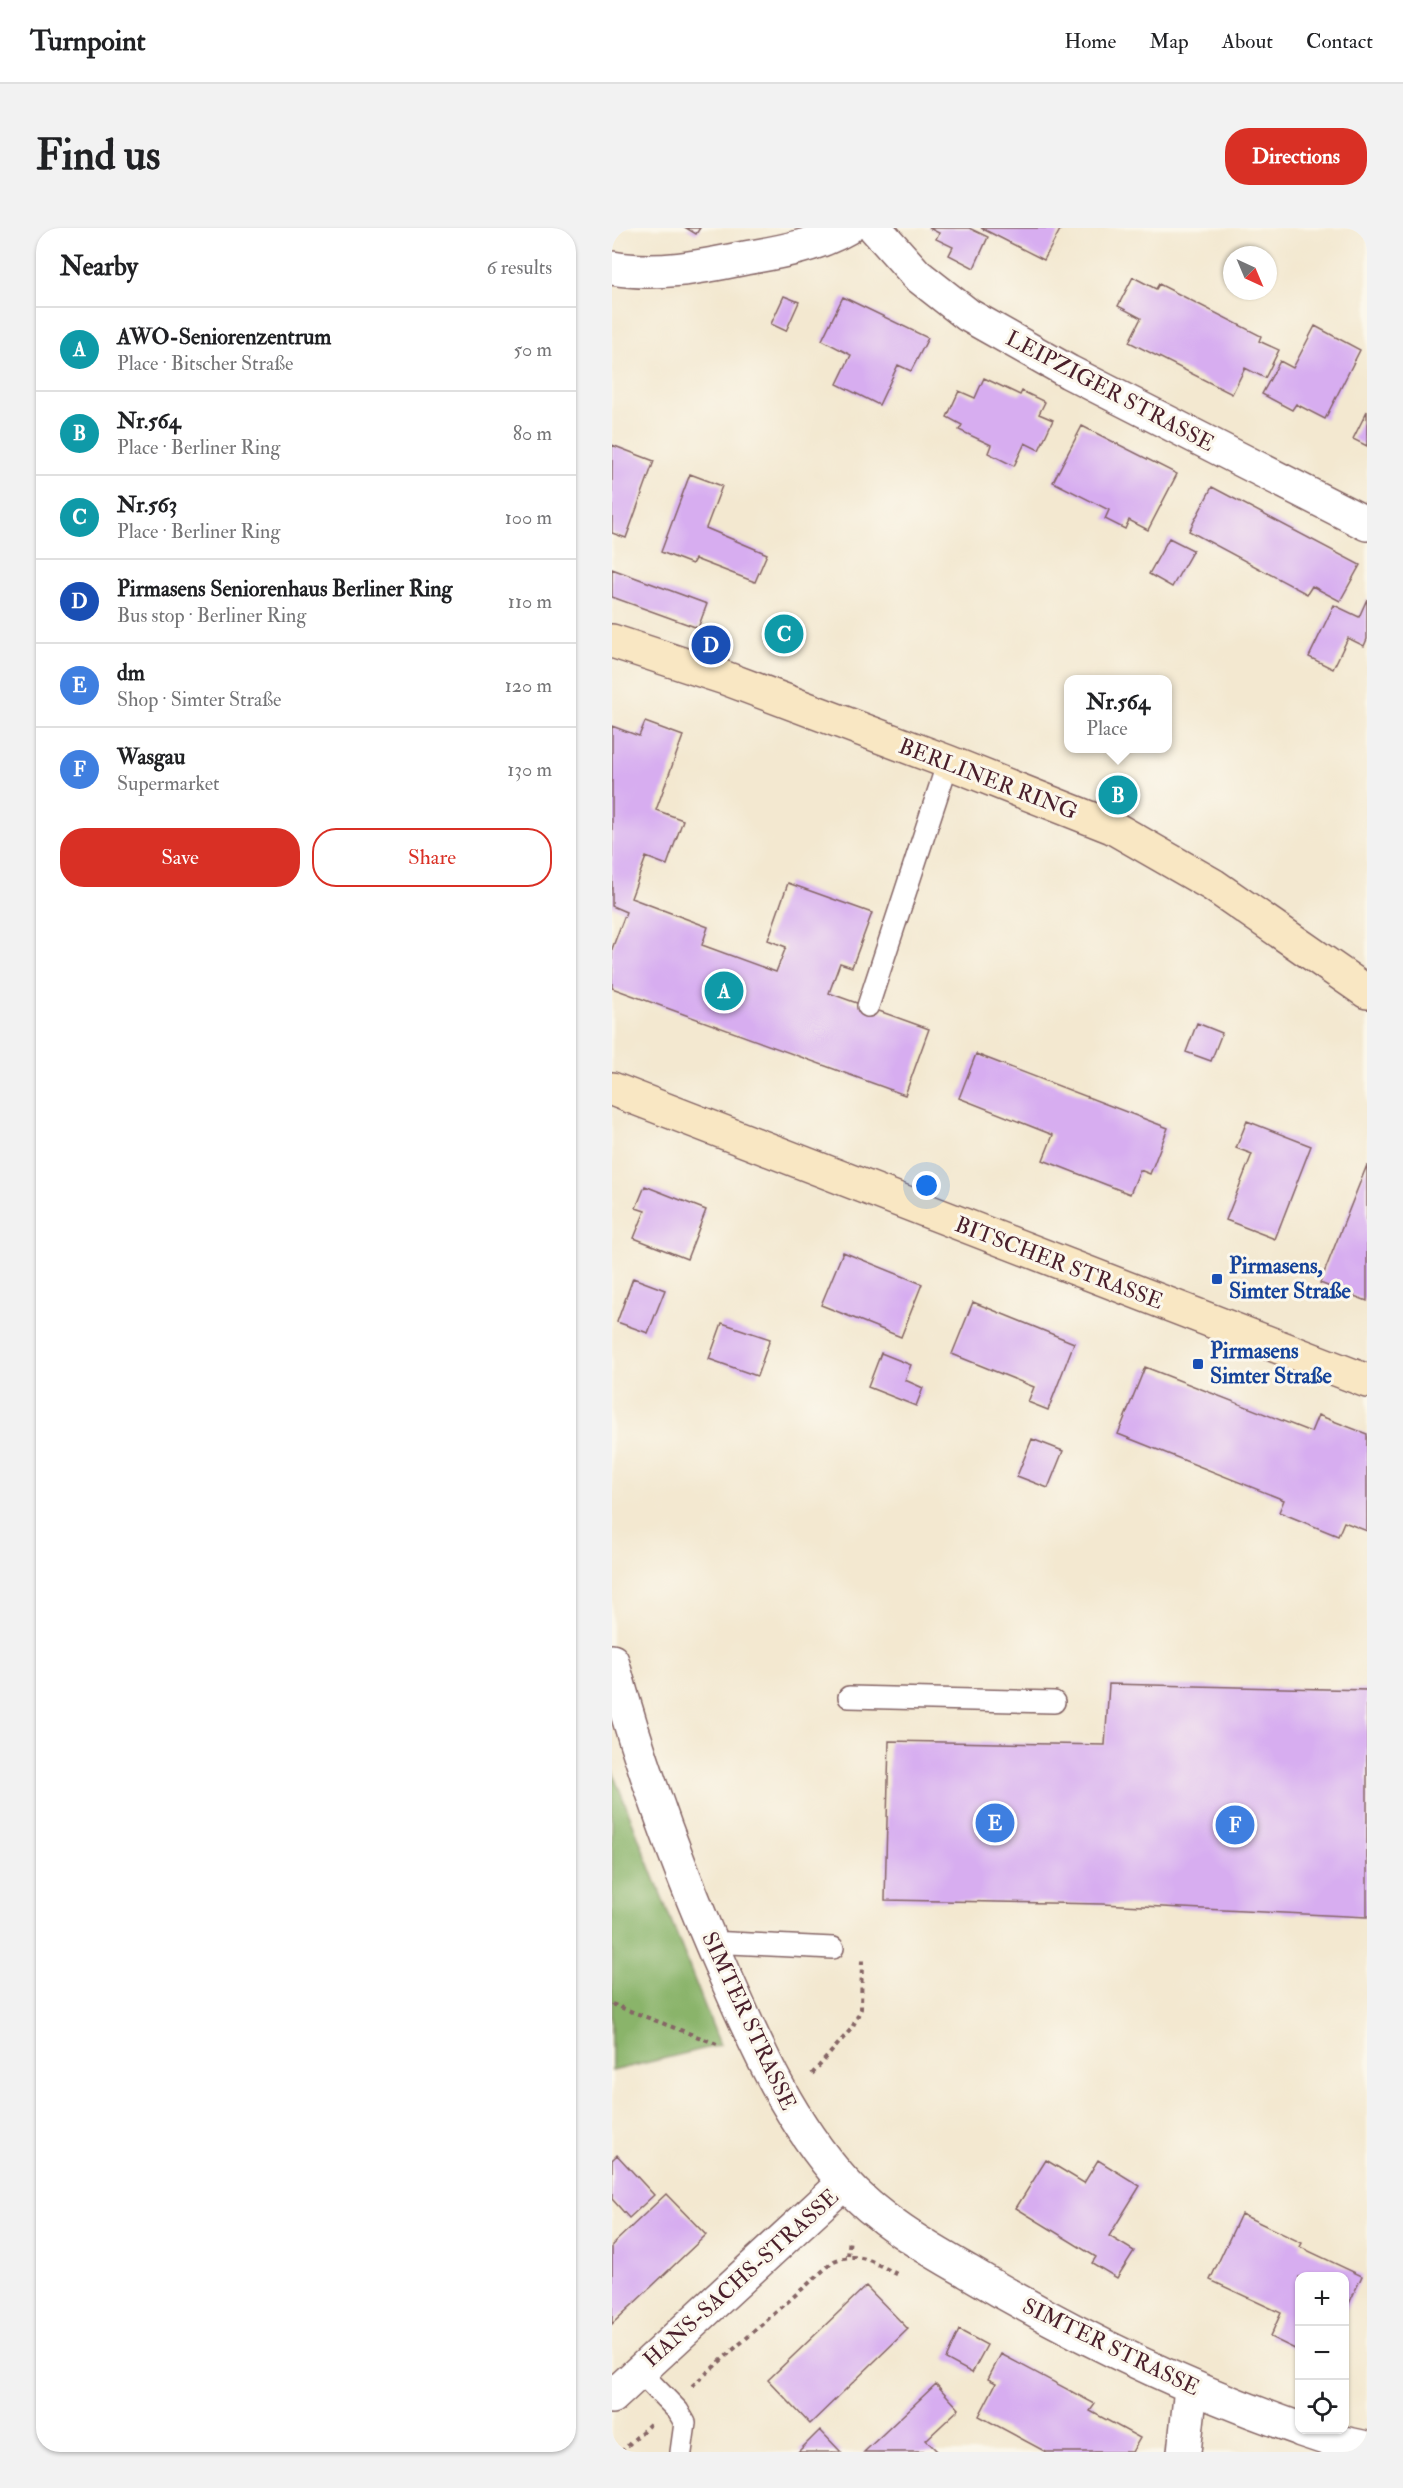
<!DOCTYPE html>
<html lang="en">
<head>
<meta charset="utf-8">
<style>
  body { margin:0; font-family:"IM FELL Double Pica",serif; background:#f2f2f2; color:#202124 }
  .controls { position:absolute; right:18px; bottom:18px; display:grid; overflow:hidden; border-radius:12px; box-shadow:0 2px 4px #0004 }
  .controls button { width:54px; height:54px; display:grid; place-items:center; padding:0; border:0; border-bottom:2px solid #e0e0e0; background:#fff; color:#202124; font:30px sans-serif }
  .compass { position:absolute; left:611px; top:18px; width:54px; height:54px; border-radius:50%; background:#fff; box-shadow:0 2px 4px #0004; rotate:136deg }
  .you { position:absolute; left:315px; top:958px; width:21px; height:21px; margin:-15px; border:4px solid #fff; border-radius:50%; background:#1a73e8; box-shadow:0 0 0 9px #1a73e833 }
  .badge { display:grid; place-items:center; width:39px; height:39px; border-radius:50%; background:#d93025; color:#fff; font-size:20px; font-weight:700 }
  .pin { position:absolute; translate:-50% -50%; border:3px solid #fff; box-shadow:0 2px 6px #0006 }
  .popup { position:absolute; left:452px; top:447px; width:108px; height:78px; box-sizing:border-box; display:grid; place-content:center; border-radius:12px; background:#fff; filter:drop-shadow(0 2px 4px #0005); font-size:20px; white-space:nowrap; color:#757577 }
  .popup b { font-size:22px; color:#202124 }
  .popup::after { content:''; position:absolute; left:50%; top:100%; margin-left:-12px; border:12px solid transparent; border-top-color:#fff }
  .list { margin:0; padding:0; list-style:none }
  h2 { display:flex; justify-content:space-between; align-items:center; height:78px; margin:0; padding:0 24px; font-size:26px }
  h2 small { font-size:20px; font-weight:400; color:#757577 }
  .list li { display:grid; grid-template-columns:39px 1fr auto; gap:18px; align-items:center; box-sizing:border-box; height:84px; padding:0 24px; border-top:2px solid #e0e0e0 }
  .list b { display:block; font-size:22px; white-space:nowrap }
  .list p { margin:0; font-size:20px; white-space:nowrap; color:#757577 }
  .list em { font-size:20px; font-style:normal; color:#757577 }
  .actions { display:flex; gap:12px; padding:18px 24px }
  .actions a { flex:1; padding:14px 0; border:2px solid #d93025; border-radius:24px; text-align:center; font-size:21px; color:#d93025 }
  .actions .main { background:#d93025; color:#fff }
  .icon { flex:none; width:33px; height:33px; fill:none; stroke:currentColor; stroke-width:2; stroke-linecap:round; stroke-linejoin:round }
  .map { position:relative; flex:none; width:755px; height:2224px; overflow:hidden; border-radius:24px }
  header { display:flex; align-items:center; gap:36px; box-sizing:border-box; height:84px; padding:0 30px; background:#fff; border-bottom:2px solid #e0e0e0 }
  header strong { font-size:28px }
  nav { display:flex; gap:33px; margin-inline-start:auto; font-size:21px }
  .intro { display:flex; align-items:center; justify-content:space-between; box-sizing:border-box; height:144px; padding:0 36px }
  h1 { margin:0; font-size:42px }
  .button { padding:15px 27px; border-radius:24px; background:#d93025; color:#fff; font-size:21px; font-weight:700 }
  main { display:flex; gap:36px; padding:0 36px }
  aside { flex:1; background:#fff; border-radius:24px; box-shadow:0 2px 4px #0004 }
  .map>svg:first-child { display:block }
  .forest { fill:#8ab46b; stroke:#6a6a4b; stroke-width:1.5 }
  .building { fill:#d7adf0 }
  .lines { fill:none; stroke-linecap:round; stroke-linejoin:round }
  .lane-casing { stroke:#856565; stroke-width:24 }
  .street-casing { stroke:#856565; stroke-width:36 }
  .secondary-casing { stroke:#856565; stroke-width:36 }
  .path { stroke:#856565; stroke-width:4; stroke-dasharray:4.5 4.5; stroke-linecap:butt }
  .lane { stroke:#fff; stroke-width:21 }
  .street { stroke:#fff; stroke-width:33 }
  .secondary { stroke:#f9e7c3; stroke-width:33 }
  .transit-dot { fill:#1a4fb4; stroke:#fbf7ec; stroke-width:2 }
  .labels { text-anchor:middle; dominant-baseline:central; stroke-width:6; stroke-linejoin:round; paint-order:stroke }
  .street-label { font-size:22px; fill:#4a1f2b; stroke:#fbf7ec }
  .transit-label { font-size:22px; font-weight:bold; fill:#164399; stroke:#fbf7ec; text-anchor:start }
</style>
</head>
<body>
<header>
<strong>Turnpoint</strong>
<nav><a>Home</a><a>Map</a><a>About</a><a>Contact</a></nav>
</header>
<div class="intro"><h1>Find us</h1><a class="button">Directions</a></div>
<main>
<aside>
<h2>Nearby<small>6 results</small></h2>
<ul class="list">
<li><span class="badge" style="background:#0f9aa8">A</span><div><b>AWO-Seniorenzentrum</b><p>Place · Bitscher Straße</p></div><em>50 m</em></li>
<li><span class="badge" style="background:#0f9aa8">B</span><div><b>Nr.564</b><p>Place · Berliner Ring</p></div><em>80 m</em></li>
<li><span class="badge" style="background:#0f9aa8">C</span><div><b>Nr.563</b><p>Place · Berliner Ring</p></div><em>100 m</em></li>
<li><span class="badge" style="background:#1a4fb4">D</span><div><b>Pirmasens Seniorenhaus Berliner Ring</b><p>Bus stop · Berliner Ring</p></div><em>110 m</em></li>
<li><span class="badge" style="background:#3f7fe0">E</span><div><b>dm</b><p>Shop · Simter Straße</p></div><em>120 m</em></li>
<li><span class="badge" style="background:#3f7fe0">F</span><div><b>Wasgau</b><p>Supermarket</p></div><em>130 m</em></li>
</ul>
<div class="actions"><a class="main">Save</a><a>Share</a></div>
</aside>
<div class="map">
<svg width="755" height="2224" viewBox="0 0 755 2224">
  <rect width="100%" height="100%" fill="#fbf7ec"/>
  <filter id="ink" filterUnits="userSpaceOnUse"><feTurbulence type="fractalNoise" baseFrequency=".0167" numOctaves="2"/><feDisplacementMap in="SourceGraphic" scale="12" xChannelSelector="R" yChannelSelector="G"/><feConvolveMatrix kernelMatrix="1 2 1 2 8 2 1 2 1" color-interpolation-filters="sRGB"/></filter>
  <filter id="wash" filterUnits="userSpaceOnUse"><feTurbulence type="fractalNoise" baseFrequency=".008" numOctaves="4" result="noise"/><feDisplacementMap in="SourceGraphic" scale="24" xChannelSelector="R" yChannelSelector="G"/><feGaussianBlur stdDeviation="1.35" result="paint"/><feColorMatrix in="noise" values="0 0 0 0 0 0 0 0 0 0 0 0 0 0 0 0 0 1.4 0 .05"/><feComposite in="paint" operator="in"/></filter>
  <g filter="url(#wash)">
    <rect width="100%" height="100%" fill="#f3e8d0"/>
    <path class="forest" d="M0 1542 108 1817 0 1843Z"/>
    <g id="blocks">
      <path class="building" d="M74 0H88L84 6Z
        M317 0H357L376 9 362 40 337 27 341 19 324 11 327 5Z
        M369 0H449L432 32Z
        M521 49 544 61 547 56 649 108 647 113 667 122 653 150 633 140 620 166 517 114 529 90 506 78Z
        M172 68 187 74 174 103 159 96Z
        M231 69 316 110 299 143 286 137 267 177 225 156 239 127 210 112Z
        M703 98 748 122 713 191 684 176 680 182 650 166 668 133 681 140Z
        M372 150 408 167 410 163 433 174 427 186 441 192 427 222 413 215 402 238 376 225 379 217 347 202 350 197 335 189 347 163 363 170Z
        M755 183V218L741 211Z
        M470 198 565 246 536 302 517 292 513 301 493 291 497 282 441 254Z
        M0 217 42 233 14 310 0 305Z
        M78 246 110 258 94 300 155 326 143 354 83 331 80 336 49 324Z
        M600 259 748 337 728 373 700 358 695 366 577 303Z
        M557 310 581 322 560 359 537 346Z
        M0 341 95 376 86 400 0 369Z
        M755 371V411L752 418 736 410 721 441 697 429 722 377 747 389Z
        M33 494 71 508 44 582 71 592 55 637 34 629 19 670 96 699 90 717 164 744 174 719 156 712 176 655 260 685 240 739 228 735 217 765 317 801 293 867 0 760V721L14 684 0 678V498L27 508Z
        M585 795 610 805 599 833 574 824Z
        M364 826 556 900 538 946 528 942 518 966 431 932 441 907 347 870Z
        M635 893 699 918 663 1011 614 992 640 926 624 920Z
        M755 937V1073L708 1055Z
        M33 958 94 982 75 1031 22 1010 33 983 24 980Z
        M231 1024 310 1056 289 1109 209 1077Z
        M21 1050 53 1062 36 1105 5 1094Z
        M361 1074 462 1115 436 1182 416 1174 422 1159 340 1126Z
        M110 1095 158 1111 145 1148 97 1131Z
        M269 1125 299 1137 293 1152 311 1160 304 1178 256 1159Z
        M533 1139 699 1204 706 1187 755 1206V1303L732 1294 726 1308 667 1284 672 1272 506 1206Z
        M420 1211 451 1223 436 1260 405 1248Z
        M497 1456 755 1462V1689L490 1676 273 1672 277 1513 493 1517Z
        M5 1927 42 1967 17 1990 0 1971V1932Z
        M434 1932 472 1955 486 1932 528 1958 497 2008 522 2023 505 2050 480 2035 484 2029 404 1980Z
        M54 1966 94 2007 0 2096V2017Z
        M629 1986 690 2015 688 2019 750 2048 732 2086V2048L687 2049V2123L658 2109 669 2085 598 2052Z
        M254 2058 296 2101 198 2196 156 2152Z
        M347 2102 375 2117 360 2145 334 2131Z
        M389 2126 483 2176 478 2183 528 2210 520 2224H434L367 2188 384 2155 376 2151Z
        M324 2156 347 2181 314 2212 326 2224H252Z
        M208 2202 229 2224H186Z"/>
    </g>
  </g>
  <g filter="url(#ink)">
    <use href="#blocks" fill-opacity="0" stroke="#856565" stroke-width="1.5"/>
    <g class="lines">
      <g class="lane-casing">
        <path id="lane" d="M256 778 336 534
          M237 1469 442 1474
          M98 1714 221 1720
          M27 2143 66 2183 73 2195 69 2224"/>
      </g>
      <g class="street-casing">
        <path id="street" d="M263 0 305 47 356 87 457 144 755 296
          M0 40C45 48 89 39 133 30 168 24 204 18 235 0
          M0 1433C30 1543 70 1650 116 1754 147 1825 179 1895 231 1953 265 1991 311 2018 355 2043 460 2106 572 2160 688 2201
          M0 2169 232 1955
          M689 2202 722 2213 755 2220
          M572 2224 579 2160"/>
      </g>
      <g class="secondary-casing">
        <path id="secondary" d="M0 413 113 450 336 534 500 599 601 657 755 764
          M0 861 755 1153"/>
      </g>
      <path class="path" d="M0 1776 105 1816
        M200 1846 240 1800 249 1781 250 1732
        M236 2028 238 2010
        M80 2158 222 2033C249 2022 263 2036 287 2047
        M9 2224 39 2195"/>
      <use href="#lane" class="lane"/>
      <use href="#street" class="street"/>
      <use href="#secondary" class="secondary"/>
    </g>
  </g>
  <g class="transit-dot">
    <rect x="599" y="1045" width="12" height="12" rx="3"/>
    <rect x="580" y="1130" width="12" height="12" rx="3"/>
  </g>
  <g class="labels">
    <g class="street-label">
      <text transform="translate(498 163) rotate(28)">LEIPZIGER STRASSE</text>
      <text transform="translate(376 551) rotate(21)">BERLINER RING</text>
      <text transform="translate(447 1035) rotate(21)">BITSCHER STRASSE</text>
      <text transform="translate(137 1793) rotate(65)">SIMTER STRASSE</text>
      <text transform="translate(129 2050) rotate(-42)">HANS-SACHS-STRASSE</text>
      <text transform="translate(499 2119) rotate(26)">SIMTER STRASSE</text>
    </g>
    <g class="transit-label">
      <text x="617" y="1038">Pirmasens,<tspan x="617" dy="25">Simter Straße</tspan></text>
      <text x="598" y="1123">Pirmasens<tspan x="598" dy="25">Simter Straße</tspan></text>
    </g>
  </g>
</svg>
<div class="controls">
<button>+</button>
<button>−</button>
<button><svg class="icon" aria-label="locate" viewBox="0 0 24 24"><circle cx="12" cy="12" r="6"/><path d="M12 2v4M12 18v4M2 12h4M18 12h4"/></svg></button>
</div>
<svg class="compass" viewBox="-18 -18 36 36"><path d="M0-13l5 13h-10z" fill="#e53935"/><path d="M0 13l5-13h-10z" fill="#757577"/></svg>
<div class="you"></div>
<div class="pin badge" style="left:112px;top:763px;background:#0f9aa8">A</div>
<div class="pin badge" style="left:506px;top:567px;background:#0f9aa8">B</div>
<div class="popup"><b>Nr.564</b>Place</div>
<div class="pin badge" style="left:172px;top:406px;background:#0f9aa8">C</div>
<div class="pin badge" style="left:99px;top:417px;background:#1a4fb4">D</div>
<div class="pin badge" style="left:383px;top:1595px;background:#3f7fe0">E</div>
<div class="pin badge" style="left:623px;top:1597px;background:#3f7fe0">F</div>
</div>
</main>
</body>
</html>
